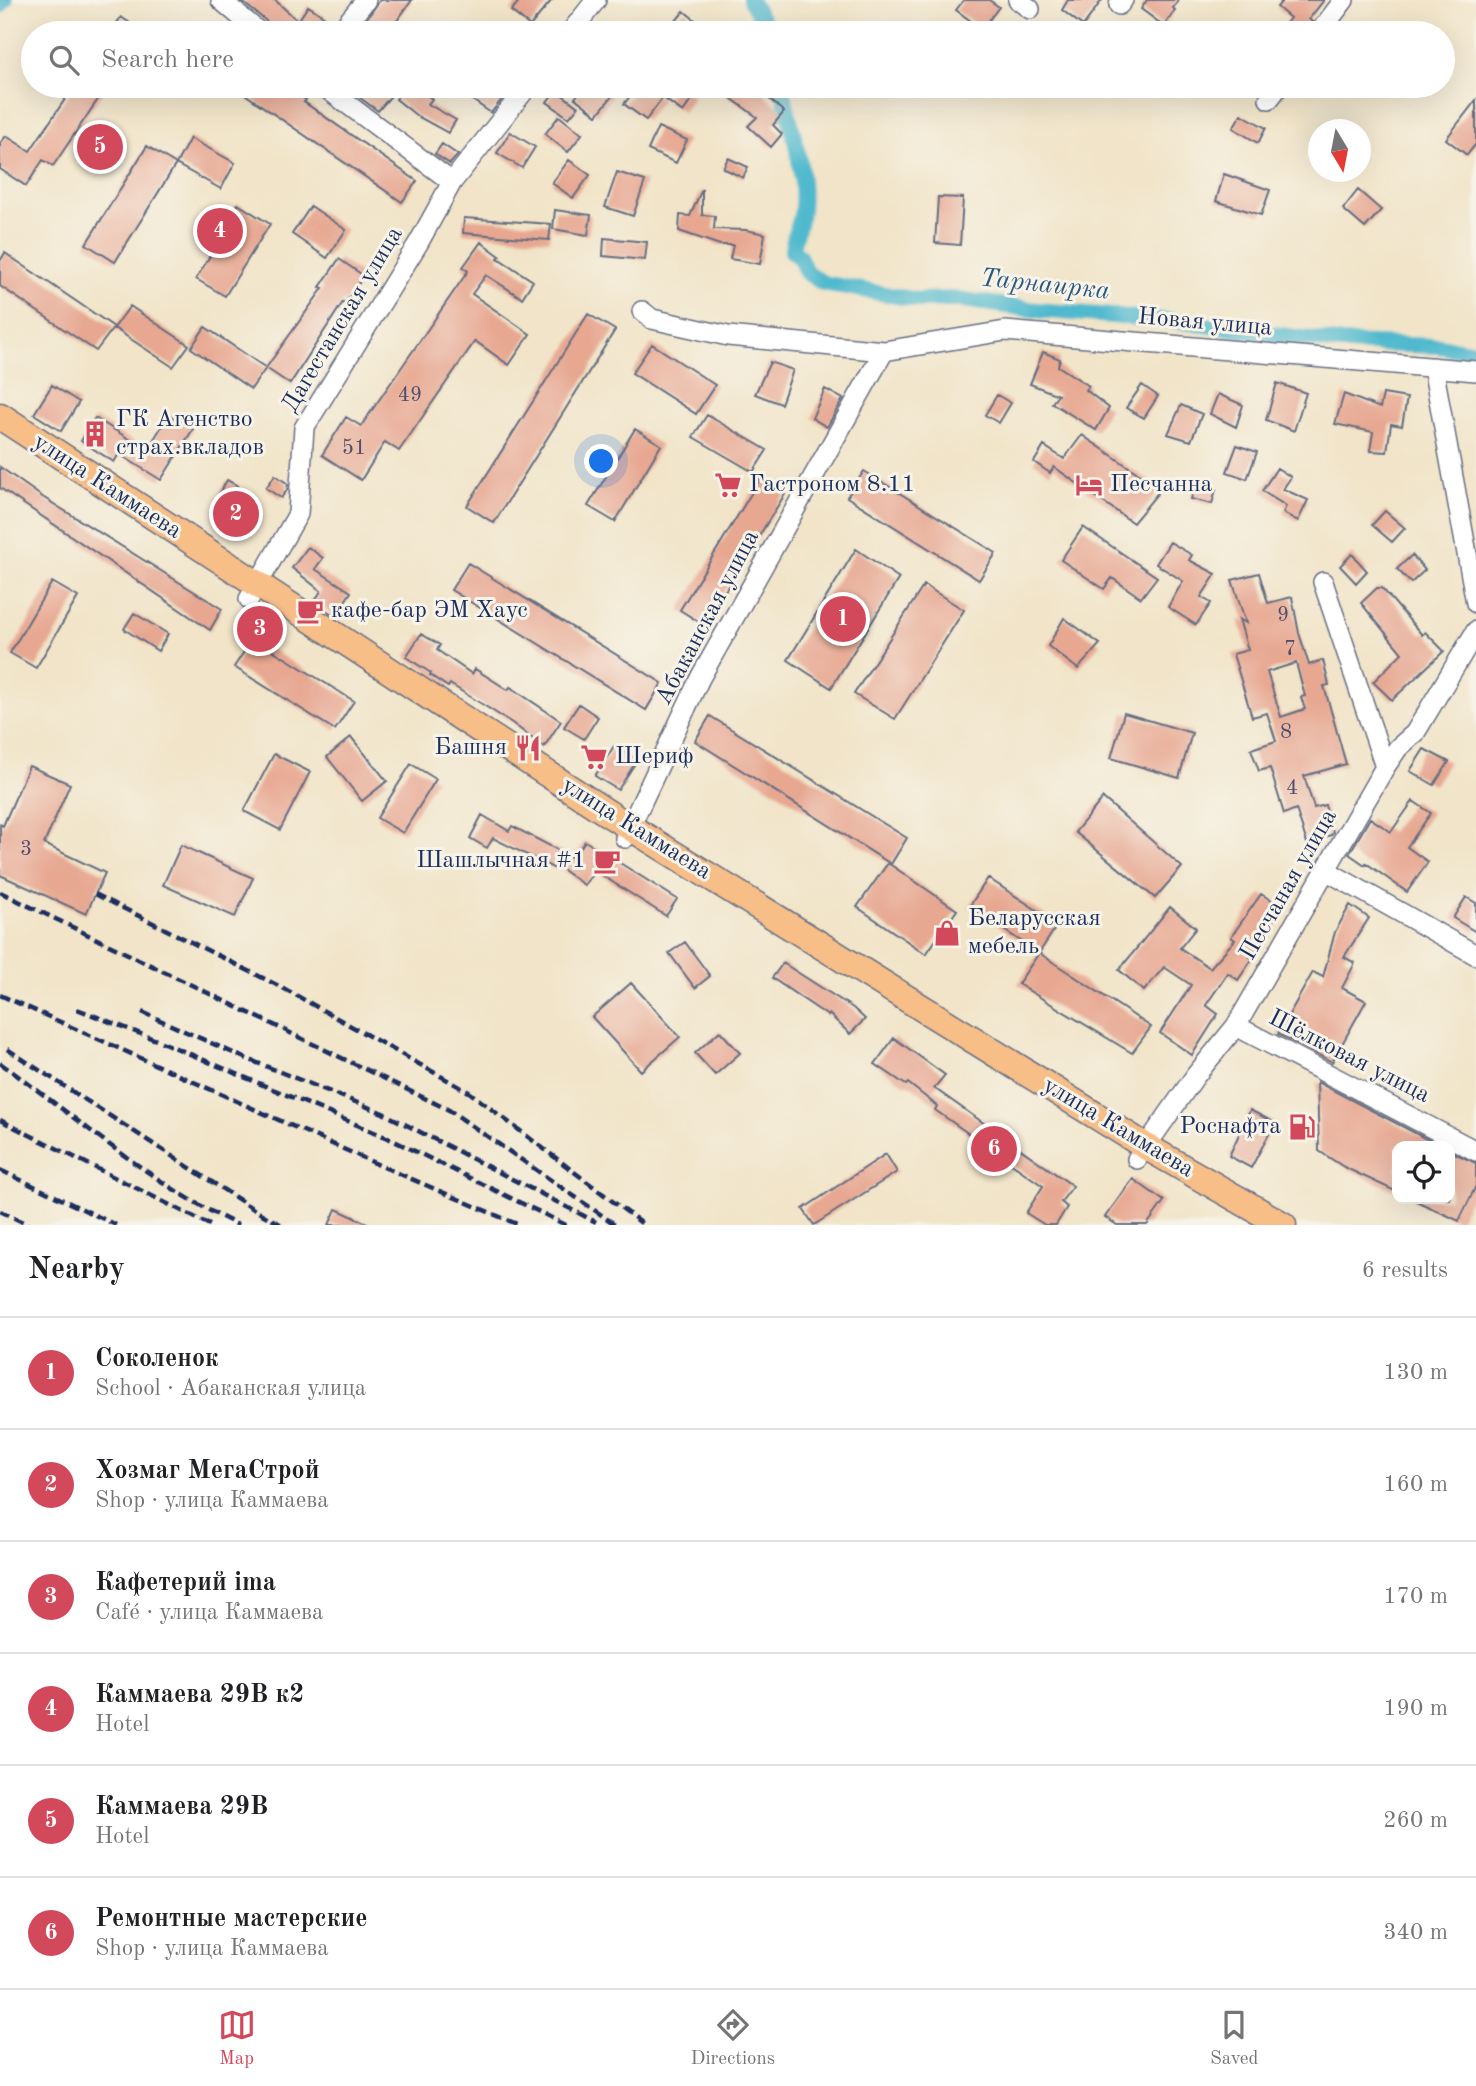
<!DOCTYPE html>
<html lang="en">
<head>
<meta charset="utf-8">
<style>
  body { margin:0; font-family:"Old Standard TT",serif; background:#f2f2f2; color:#202124 }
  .controls { position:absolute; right:21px; bottom:21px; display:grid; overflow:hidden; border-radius:14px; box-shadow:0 7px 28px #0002 }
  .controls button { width:63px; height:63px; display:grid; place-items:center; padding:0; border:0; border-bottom:2px solid #e0e0e0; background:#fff; color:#202124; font:35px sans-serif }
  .compass { position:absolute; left:1308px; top:119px; width:63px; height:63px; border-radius:50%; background:#fff; box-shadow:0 7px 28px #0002; rotate:170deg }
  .you { position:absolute; left:602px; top:462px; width:24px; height:24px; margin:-18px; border:5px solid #fff; border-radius:50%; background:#1a73e8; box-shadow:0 0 0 10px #1a73e833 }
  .badge { display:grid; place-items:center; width:46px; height:46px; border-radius:50%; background:#d1495b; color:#fff; font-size:23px; font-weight:700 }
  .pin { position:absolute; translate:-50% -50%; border:4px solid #fff; box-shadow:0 2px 7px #0006 }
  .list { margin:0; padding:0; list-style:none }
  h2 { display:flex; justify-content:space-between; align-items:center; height:91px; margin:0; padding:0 28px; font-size:30px }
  h2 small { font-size:23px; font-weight:400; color:#757577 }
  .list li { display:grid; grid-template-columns:46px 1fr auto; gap:21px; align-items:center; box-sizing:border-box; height:112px; padding:0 28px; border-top:2px solid #e0e0e0 }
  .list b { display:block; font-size:26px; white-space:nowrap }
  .list p { margin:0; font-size:23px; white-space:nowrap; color:#757577 }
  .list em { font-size:23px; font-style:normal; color:#757577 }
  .icon { flex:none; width:38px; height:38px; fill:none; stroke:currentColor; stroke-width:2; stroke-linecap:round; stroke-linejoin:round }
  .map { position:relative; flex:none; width:1476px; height:1225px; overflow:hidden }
  .search { position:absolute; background:#fff; box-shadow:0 7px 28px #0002; left:21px; right:21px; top:21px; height:77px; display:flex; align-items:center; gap:18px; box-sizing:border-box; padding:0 24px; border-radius:38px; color:#757577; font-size:26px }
  .sheet { height:763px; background:#fff }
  nav { display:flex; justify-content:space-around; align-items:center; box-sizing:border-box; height:98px; border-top:2px solid #e0e0e0; background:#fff; font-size:19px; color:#757577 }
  nav a { display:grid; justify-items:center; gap:4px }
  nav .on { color:#d1495b }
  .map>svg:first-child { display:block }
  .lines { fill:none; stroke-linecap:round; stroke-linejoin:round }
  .canal { stroke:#51b9ce; stroke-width:16 }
  .building { fill:#e7a791; fill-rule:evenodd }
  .minor-casing { stroke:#666e83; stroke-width:22 }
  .major-casing { stroke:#666e83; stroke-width:29 }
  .minor { stroke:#fff; stroke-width:19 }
  .major { stroke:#f7be88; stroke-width:26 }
  .rail { stroke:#1b2f5e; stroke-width:4.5; stroke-dasharray:10 5; stroke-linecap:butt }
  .labels { text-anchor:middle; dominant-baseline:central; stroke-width:6; stroke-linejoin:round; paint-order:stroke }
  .number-label { font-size:21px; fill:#4e4d6b }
  .street-label { font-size:24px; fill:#1b2f5e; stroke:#f7f3e8 }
  .poi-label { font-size:24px; fill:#1b2f5e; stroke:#f7f3e8; text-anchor:start }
  .water-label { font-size:26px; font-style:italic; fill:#2b5880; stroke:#f7f3e8 }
</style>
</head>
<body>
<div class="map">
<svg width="1476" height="1225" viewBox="0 0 1476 1225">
  <rect width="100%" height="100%" fill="#f7f3e8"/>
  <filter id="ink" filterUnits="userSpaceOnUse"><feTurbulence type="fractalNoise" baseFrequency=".0143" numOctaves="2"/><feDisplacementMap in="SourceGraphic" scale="14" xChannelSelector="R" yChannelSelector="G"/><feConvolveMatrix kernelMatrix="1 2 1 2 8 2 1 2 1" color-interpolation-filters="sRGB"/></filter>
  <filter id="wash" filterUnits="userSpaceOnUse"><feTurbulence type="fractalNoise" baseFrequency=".00686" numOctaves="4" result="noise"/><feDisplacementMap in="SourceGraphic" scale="28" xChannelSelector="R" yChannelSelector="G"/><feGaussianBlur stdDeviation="1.57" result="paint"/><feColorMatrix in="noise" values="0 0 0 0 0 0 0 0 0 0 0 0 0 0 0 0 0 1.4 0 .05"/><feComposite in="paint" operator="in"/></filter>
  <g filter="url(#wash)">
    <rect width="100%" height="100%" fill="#f1e4c8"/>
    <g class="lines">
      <path class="canal" d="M750 0 770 33
        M0 6 5 0
        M782 86C790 125 806 168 802 209 801 224 793 235 792 251L799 256 806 272 823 283 918 300 956 299 1036 310 1175 321 1341 343 1439 346 1476 352"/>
    </g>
    <g id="blocks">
      <path class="building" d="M240 0H275L298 21 308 6 325 17 314 33H281Z
        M380 0H412L388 33H381L365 21Z
        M520 0H552L530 26 511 11Z
        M964 0H989L999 7 982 29 956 10Z
        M1068 0H1102L1083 26 1062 10Z
        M1147 0H1179L1173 8 1175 10 1164 26 1141 9Z
        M1283 0H1324L1309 19 1312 22 1304 33H1278L1290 18 1277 7Z
        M684 11 711 33H666Z
        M121 17 145 33H110Z
        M74 86H107L53 166 43 160 26 186 0 169V143L6 136 30 151Z
        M233 86H285L306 100 304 102 417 181 402 202Z
        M344 86H376L390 97 378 111Z
        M406 86H415L432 99 428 104 456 120 448 133 417 116 396 99Z
        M480 86 502 99 491 113 471 99Z
        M584 86H601L613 95 597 115 575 98Z
        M638 86H643L662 99 646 120 624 104Z
        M676 86 694 96 683 112 666 100Z
        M735 86H771L765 95 784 112 773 125 782 134 771 147 748 126 757 117 728 96Z
        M556 90 578 107 569 118 547 102Z
        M1476 100V144L1467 155 1446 139Z
        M1241 114 1266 128 1258 143 1233 128Z
        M559 116 582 134 568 152 545 134Z
        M658 127 687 140 676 163 648 150Z
        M510 132 535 147 522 168 497 153Z
        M190 138 235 163 221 189 176 164Z
        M442 144 458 155 450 164 435 154Z
        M147 146 176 164 115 262 86 244Z
        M728 158 748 167 743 178 723 168Z
        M569 160 590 175 573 198 552 183Z
        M617 172 645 181 633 216 605 207Z
        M1224 174 1270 190 1261 215 1216 201Z
        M702 189V215L715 216 714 229 746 230 765 234 760 264 730 259 733 245H720L679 231 680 215 690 216Z
        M1358 190 1381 210 1365 228 1343 209Z
        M938 197 963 198 960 245 935 243Z
        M238 204 270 224 225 296 196 279 216 246 213 245Z
        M311 206 346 230 327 258 292 234Z
        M555 210 591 215 588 235 553 229Z
        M464 218 551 224 549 240 463 233Z
        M604 238 647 242 645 260 603 256Z
        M481 242 500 256 498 258 533 281 522 298 486 275 472 294 530 334 509 365 475 341 399 451 385 442 361 480 322 455 346 417 361 426 468 271 463 267Z
        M5 253 114 327 96 351 0 286V261Z
        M339 259 364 276 345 303 343 302 290 384 266 368 251 389 191 348 205 327 266 368 323 288 320 287Z
        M130 306 189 345 173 367 114 328Z
        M588 314 615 330 494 523 467 506Z
        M652 344 715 385 696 414 632 373Z
        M1043 352 1060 359 1058 366 1089 386 1086 390 1109 408 1096 430 1052 403 1058 395 1030 384Z
        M770 362 793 370 781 404 755 394Z
        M1277 383 1306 393 1294 431 1266 420Z
        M52 385 79 402 61 431 34 414Z
        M1142 385 1158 396 1144 418 1126 408Z
        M825 389 843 399 827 427 812 418Z
        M1218 394 1243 405 1236 427 1210 414Z
        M1344 394 1380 408 1383 394 1407 398 1402 426 1391 424 1387 452 1370 451 1373 432 1335 424Z
        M997 395 1011 403 999 423 985 415Z
        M1181 405 1202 414 1191 441 1168 434Z
        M169 415 193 429 161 480 119 454 114 462 81 441 95 418 147 450Z
        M707 415 767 450 753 472 693 437Z
        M635 429 661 445 615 522 588 506Z
        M1082 435 1161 489 1133 523 1054 467 1050 473 1034 462 1044 446 1064 459Z
        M1237 445 1257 452 1247 479 1227 472Z
        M0 467 41 496 222 609 210 630 0 488Z
        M1277 468 1291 477 1283 489 1308 500 1298 521 1283 513 1286 506 1262 491Z
        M864 471 996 553 979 580 847 497Z
        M275 475 288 484 287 490 281 498 266 488Z
        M760 479 785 494 704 625 680 610Z
        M227 480 238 486 230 499 220 493Z
        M1195 484 1216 489 1212 504 1191 499Z
        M1385 511 1405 528 1392 542 1372 525Z
        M1083 527 1157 577 1141 598 1112 578 1104 589 1061 560Z
        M1170 542 1192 555 1189 560 1216 574 1201 597 1211 603 1196 625 1168 607 1183 581 1156 564Z
        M308 547 323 558 315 569 351 592 335 616 314 602 321 591 292 568Z
        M856 549 899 578 831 688 788 660Z
        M1352 554 1367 571 1356 583 1340 566Z
        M1412 555 1425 570 1411 583 1397 569Z
        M468 563 662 683 646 710 451 590Z
        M1259 573 1268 603 1292 597 1299 633 1309 665 1323 660 1329 685 1324 686 1346 764 1304 776 1314 808 1325 805 1333 832 1331 835 1307 843 1296 809 1284 814 1270 768 1259 771 1251 749 1276 741 1267 713 1252 717 1233 654 1248 650 1239 619 1246 623 1232 580ZM1296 663 1305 696 1301 697 1305 709 1281 717 1267 672Z
        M52 582 78 597 36 668 10 653Z
        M924 585 964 610 895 719 854 694Z
        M1377 588H1382L1422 635 1425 632 1444 651 1392 700 1373 682 1402 653 1361 603Z
        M134 613 168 634 158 651 124 629Z
        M1064 618 1100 644 1078 669 1048 646Z
        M421 634 440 645 437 650 472 674 475 669 508 690 510 687 561 721 544 747 512 723 450 684 448 687 430 675 431 673 406 657Z
        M253 638 354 701 335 730 234 667Z
        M579 704 598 717 584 739 564 727Z
        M1124 713 1192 733 1179 778 1111 758Z
        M710 716 907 838 891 864 695 741Z
        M351 737 387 781 362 801 327 757Z
        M614 746 637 760 618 790 595 776Z
        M1424 749 1449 762 1434 785 1410 771Z
        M274 754 310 772 280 830 244 811Z
        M411 764 436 779 403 833 377 818Z
        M29 766 70 784 44 844 105 873 86 914 0 875V824L3 826Z
        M1103 798 1182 867 1155 898 1075 832Z
        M1413 801 1431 813 1407 847 1428 862 1407 892 1366 863 1365 865 1349 854 1370 818 1391 832Z
        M482 815 509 831 512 826 573 858 585 841 677 899 666 916 595 871 584 885 557 866 555 869 493 838 487 848 470 838Z
        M181 845 253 878 235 917 163 885Z
        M888 863 957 910 926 954 857 907Z
        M988 878 1058 924 1039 953 969 907Z
        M1261 894 1281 906 1264 937 1266 938 1250 957 1253 958 1238 980 1228 973 1206 1005 1218 1014 1192 1055 1160 1033 1191 985 1164 967 1144 991 1119 970 1170 907 1196 928 1180 948 1210 968 1235 940 1231 937Z
        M1466 897 1476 903V932L1453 918Z
        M1350 905 1369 918 1344 957 1355 963 1342 988 1366 1001 1332 1062 1278 1034 1313 972 1323 977 1335 932Z
        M685 942 710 976 695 988 669 953Z
        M1039 953 1151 1027 1132 1053 1018 984Z
        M783 963 853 1008 865 1019 850 1034 829 1014 828 1016 772 978Z
        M631 983 680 1037 641 1071 592 1017Z
        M720 1031 740 1053 715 1075 695 1053Z
        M894 1038 945 1075 934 1088 1073 1186 1061 1202 1067 1207 1056 1225H1045L1026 1213 1043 1186 935 1110 937 1106 908 1083 906 1085 875 1064Z
        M1317 1082 1319 1083 1440 1146H1397V1192L1344 1167 1319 1151Z
        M1250 1110 1275 1123 1251 1168 1229 1156Z
        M1450 1151 1476 1163V1186L1459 1221 1412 1199H1450Z
        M886 1154 897 1172 814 1225 803 1209Z
        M1133 1179 1164 1201 1147 1225H1117L1105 1217Z
        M336 1209 371 1225H329Z"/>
    </g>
  </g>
  <g filter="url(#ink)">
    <use href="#blocks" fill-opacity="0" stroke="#666e83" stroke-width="2"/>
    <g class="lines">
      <g class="minor-casing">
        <path id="minor" d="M221 0 260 33
          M1018 0 1030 9
          M1119 5 1123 0
          M339 33 366 0
          M570 33 596 0
          M1319 33 1344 0
          M323 86 452 182
          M1269 99 1279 86
          M642 311 652 319 728 336 884 351 1005 331 1476 371
          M1433 367 1476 603
          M1323 582 1385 767
          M249 599 298 514 304 428 419 242 452 182 528 86
          M625 838 700 678 884 351
          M1327 871 1476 955
          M1236 1026 1476 1151
          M1137 1159 1196 1075 1236 1026 1385 767 1398 748 1415 733 1476 631"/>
      </g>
      <g class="major-casing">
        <path id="major" d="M0 416 612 816 1145 1146 1283 1225"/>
      </g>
      <use href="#minor" class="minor"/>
      <use href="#major" class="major"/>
      <path class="rail" d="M0 892 449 1110 616 1225
        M95 894 283 988 469 1092 644 1225
        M0 995 379 1165 519 1225
        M77 1009 164 1043 388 1138 566 1225
        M142 1012 240 1056 383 1113 596 1222
        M7 1049 258 1212 282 1225
        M0 1063C78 1118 151 1184 238 1225
        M0 1120 210 1225
        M0 1170 116 1225
        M0 1211 29 1225"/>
    </g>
  </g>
  <defs>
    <g id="building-bare" transform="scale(2.1)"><path d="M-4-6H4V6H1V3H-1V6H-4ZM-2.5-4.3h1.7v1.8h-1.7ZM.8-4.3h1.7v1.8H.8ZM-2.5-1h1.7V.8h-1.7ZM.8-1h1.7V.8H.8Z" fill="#d1495b" stroke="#f7f3e8" stroke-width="2.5" paint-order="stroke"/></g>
    <g id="supermarket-bare" transform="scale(2.1)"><path d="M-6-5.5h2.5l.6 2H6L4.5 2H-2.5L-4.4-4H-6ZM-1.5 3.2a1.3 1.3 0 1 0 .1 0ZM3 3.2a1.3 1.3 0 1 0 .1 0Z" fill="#d1495b" stroke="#f7f3e8" stroke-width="2.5" paint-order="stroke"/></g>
    <g id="hotel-bare" transform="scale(2.1)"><path d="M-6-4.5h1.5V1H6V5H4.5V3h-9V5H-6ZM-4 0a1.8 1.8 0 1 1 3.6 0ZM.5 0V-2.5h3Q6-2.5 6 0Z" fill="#d1495b" stroke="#f7f3e8" stroke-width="2.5" paint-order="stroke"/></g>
    <g id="cafe-bare" transform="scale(2.1)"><path d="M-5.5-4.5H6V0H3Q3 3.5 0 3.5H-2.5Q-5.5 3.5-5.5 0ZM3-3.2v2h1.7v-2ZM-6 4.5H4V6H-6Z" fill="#d1495b" stroke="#f7f3e8" stroke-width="2.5" paint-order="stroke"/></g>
    <g id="restaurant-bare" transform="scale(2.1)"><path d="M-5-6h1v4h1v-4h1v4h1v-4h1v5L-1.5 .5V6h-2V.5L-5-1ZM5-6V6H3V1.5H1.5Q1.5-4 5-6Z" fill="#d1495b" stroke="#f7f3e8" stroke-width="2.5" paint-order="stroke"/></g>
    <g id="shop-bare" transform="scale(2.1)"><path d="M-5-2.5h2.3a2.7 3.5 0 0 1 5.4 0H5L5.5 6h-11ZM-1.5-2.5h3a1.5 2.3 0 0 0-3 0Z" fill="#d1495b" stroke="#f7f3e8" stroke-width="2.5" paint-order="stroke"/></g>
    <g id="fuel-bare" transform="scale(2.1)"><path d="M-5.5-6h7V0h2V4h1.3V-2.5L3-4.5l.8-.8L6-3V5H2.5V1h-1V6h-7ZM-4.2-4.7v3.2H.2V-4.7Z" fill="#d1495b" stroke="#f7f3e8" stroke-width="2.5" paint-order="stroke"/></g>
  </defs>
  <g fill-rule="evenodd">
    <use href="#building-bare" x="95" y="434"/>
    <use href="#supermarket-bare" x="728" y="485"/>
    <use href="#hotel-bare" x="1089" y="485"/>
    <use href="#cafe-bare" x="310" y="611"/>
    <use href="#restaurant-bare" x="528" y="748"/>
    <use href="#supermarket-bare" x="594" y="757"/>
    <use href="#cafe-bare" x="607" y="861"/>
    <use href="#shop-bare" x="947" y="933"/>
    <use href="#fuel-bare" x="1302" y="1127"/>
  </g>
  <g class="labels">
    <g class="number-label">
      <text x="410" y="395">49</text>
      <text x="354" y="448">51</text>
      <text x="1283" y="615">9</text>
      <text x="1290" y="649">7</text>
      <text x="1286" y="732">8</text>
      <text x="1292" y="788">4</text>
      <text x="26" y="849">3</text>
    </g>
    <g class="street-label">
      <text transform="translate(343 320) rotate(-59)">Дагестанская улица</text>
      <text transform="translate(1205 323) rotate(5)">Новая улица</text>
      <text transform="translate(107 487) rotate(33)">улица Каммаева</text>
      <text transform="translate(708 618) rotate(-62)">Абаканская улица</text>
      <text transform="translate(636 829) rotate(32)">улица Каммаева</text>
      <text transform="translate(1289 885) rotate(-60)">Песчаная улица</text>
      <text transform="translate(1349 1057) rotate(27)">Шёлковая улица</text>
      <text transform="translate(1118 1128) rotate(31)">улица Каммаева</text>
    </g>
    <g class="poi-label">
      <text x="116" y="420">ГК Агенство<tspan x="116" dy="28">страх.вкладов</tspan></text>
      <text x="749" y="485">Гастроном 8.11</text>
      <text x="1110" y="485">Песчанна</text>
      <text x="331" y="611">кафе-бар ЭМ Хаус</text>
      <text x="507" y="748" text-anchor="end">Башня</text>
      <text x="615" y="757">Шериф</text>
      <text x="586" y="861" text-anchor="end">Шашлычная #1</text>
      <text x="968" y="919">Беларусская<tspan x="968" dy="28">мебель</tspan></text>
      <text x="1281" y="1127" text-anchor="end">Роснафта</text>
    </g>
    <g class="water-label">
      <text transform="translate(1045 285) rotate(6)">Тарнаирка</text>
    </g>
  </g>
</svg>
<div class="controls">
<button><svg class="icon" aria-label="locate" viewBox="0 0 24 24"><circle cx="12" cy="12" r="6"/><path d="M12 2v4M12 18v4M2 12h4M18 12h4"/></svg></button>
</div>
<svg class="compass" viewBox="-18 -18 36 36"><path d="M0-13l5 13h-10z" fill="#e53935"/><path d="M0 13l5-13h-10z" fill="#757577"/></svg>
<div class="you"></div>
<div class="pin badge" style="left:843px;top:619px">1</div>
<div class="pin badge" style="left:236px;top:514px">2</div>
<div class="pin badge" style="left:260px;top:629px">3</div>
<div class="pin badge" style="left:220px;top:231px">4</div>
<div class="pin badge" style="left:100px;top:147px">5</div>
<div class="pin badge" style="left:994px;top:1149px">6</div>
<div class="search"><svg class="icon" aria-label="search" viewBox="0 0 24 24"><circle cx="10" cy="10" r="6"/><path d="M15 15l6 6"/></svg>Search here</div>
</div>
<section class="sheet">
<h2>Nearby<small>6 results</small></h2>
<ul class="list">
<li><span class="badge">1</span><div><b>Соколенок</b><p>School · Абаканская улица</p></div><em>130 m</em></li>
<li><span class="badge">2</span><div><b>Хозмаг МегаСтрой</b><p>Shop · улица Каммаева</p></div><em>160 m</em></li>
<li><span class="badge">3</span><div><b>Кафетерий ima</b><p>Café · улица Каммаева</p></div><em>170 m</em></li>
<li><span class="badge">4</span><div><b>Каммаева 29В к2</b><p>Hotel</p></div><em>190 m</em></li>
<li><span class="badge">5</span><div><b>Каммаева 29В</b><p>Hotel</p></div><em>260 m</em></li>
<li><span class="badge">6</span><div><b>Ремонтные мастерские</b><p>Shop · улица Каммаева</p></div><em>340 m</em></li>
</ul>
</section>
<nav>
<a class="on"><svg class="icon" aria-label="map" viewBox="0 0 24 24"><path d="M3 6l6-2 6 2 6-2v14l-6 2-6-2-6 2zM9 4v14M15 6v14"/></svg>Map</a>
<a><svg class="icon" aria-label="directions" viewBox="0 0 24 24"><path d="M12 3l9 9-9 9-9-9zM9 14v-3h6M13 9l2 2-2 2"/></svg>Directions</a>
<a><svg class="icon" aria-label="saved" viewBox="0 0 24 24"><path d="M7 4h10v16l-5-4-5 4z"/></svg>Saved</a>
</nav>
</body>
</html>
